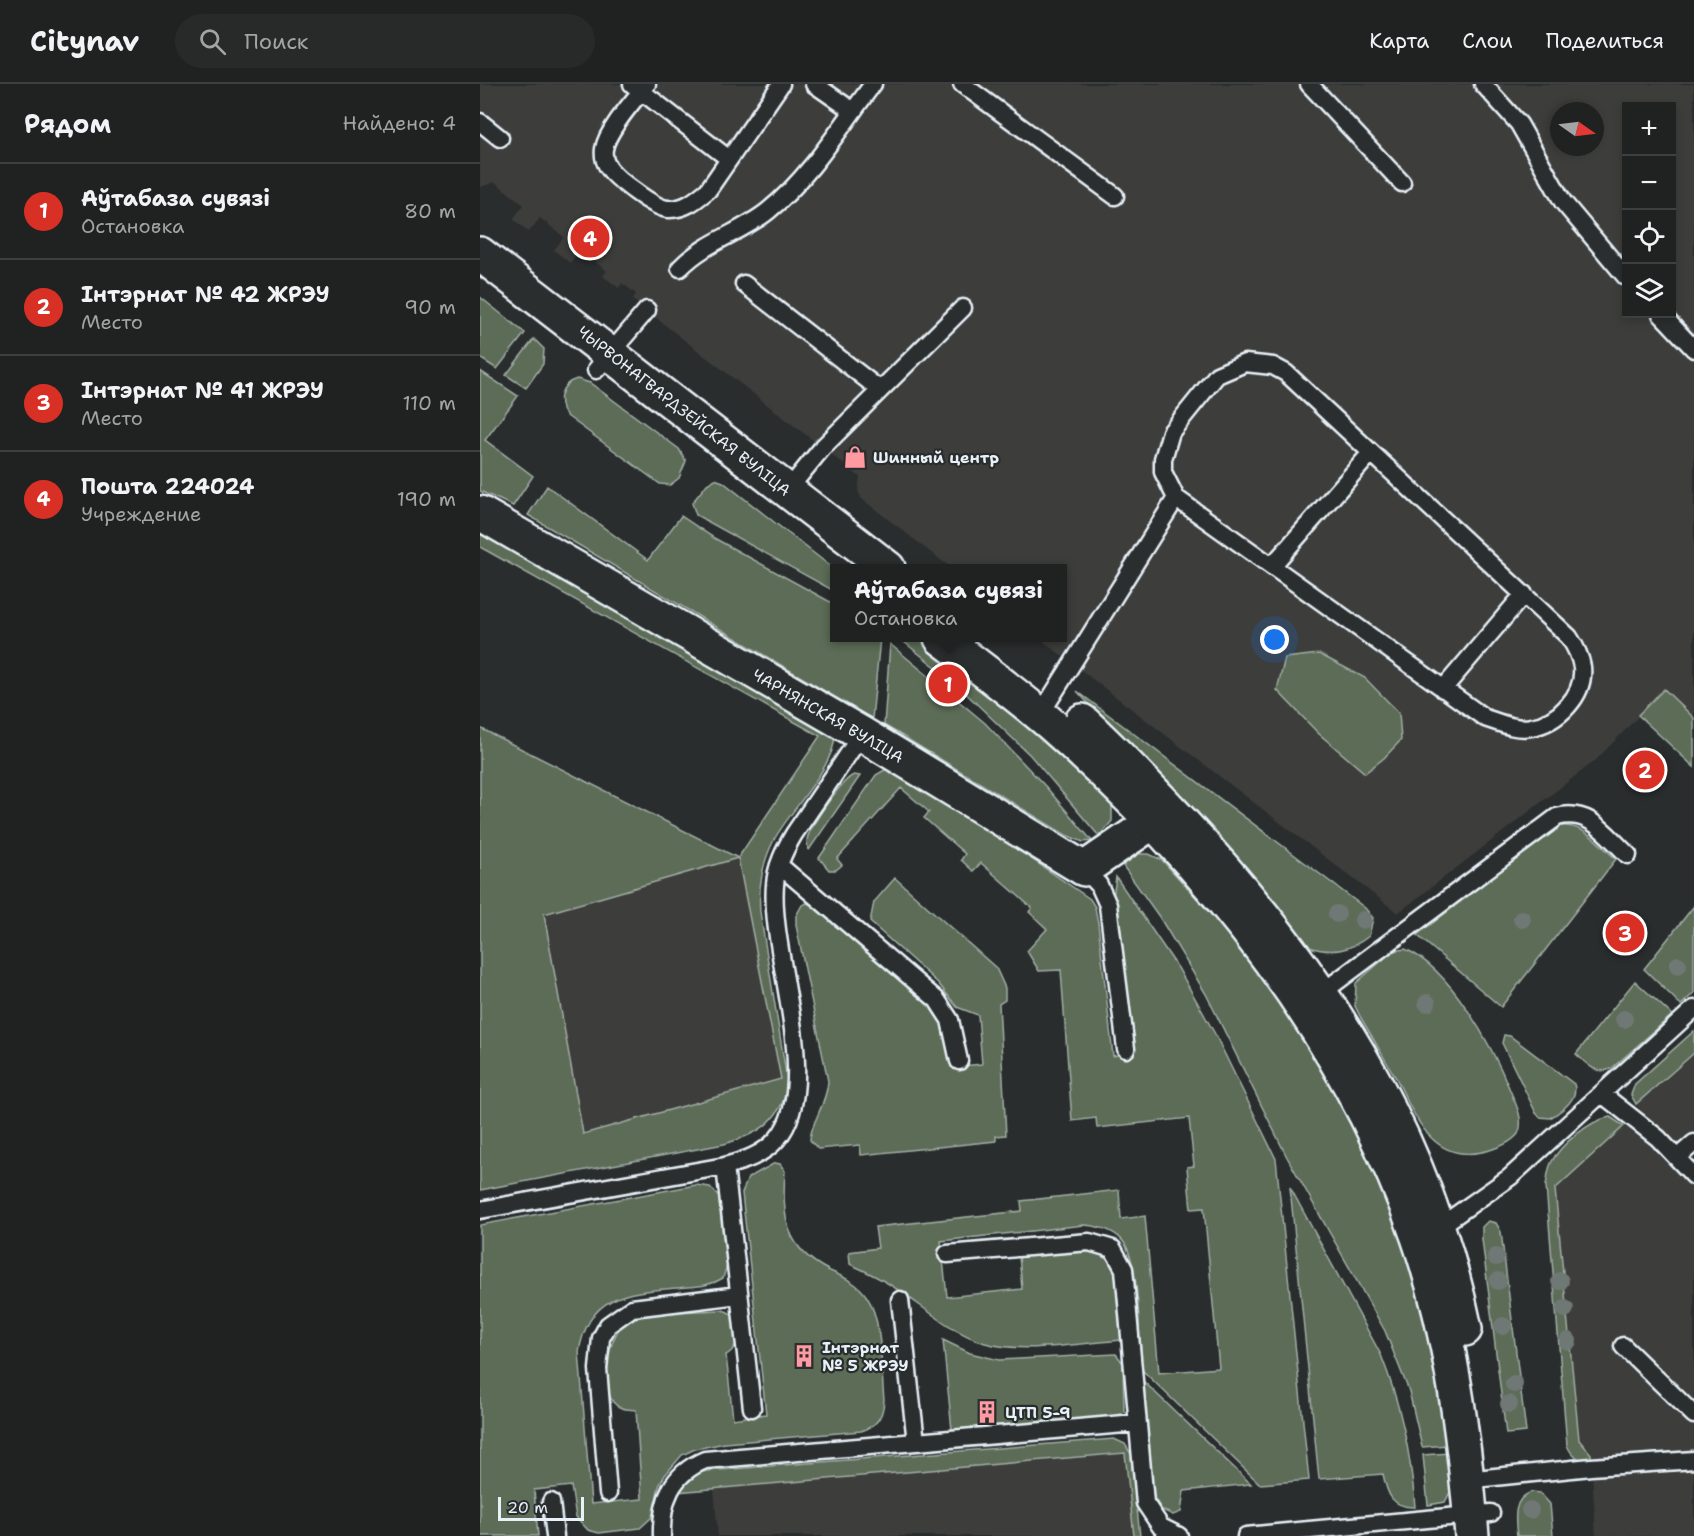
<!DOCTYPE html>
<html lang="ru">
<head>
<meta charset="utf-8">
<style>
  body { margin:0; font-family:"Shantell Sans",sans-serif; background:#282a2a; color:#f1f3f6 }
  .controls { position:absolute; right:18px; top:18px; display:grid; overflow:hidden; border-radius:0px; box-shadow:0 3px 9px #0003 }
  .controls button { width:54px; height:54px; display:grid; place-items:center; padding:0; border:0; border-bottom:2px solid #3d3f40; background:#202222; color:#f1f3f6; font:30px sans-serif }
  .compass { position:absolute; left:1070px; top:18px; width:54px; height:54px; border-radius:50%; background:#202222; box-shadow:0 3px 9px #0003; rotate:104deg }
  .scale { position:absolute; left:18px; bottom:15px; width:86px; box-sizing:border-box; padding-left:6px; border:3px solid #e8f1f8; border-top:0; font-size:16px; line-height:21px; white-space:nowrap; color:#e8f1f8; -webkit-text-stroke:4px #2a2d2e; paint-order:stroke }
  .you { position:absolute; left:795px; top:556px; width:21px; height:21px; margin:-15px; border:4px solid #fff; border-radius:50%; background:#1a73e8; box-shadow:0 0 0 9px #1a73e833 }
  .badge { display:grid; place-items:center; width:39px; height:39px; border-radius:50%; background:#d93025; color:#fff; font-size:20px; font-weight:700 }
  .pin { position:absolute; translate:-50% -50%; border:3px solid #fff; box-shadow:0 2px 6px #0006 }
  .popup { position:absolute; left:350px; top:480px; width:237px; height:78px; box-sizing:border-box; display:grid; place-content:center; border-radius:0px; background:#202222; filter:drop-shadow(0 2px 4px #0005); font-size:20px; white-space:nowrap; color:#a2a4a5 }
  .popup b { font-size:22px; color:#f1f3f6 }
  .popup::after { content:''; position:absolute; left:50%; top:100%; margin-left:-12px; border:12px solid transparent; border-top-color:#202222 }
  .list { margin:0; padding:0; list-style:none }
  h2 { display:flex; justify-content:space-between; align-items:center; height:78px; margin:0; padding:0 24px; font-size:26px }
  h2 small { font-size:20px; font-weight:400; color:#a2a4a5 }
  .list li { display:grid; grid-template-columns:39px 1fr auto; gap:18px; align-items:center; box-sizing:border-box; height:96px; padding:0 24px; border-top:2px solid #3d3f40 }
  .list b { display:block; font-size:22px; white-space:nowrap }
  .list p { margin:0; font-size:20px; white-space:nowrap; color:#a2a4a5 }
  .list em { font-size:20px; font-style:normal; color:#a2a4a5 }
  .icon { flex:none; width:33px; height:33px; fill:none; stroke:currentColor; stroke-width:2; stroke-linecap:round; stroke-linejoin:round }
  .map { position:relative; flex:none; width:1214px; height:1452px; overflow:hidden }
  header { display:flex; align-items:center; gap:36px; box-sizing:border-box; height:84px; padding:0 30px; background:#202222; border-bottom:2px solid #3d3f40 }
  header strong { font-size:28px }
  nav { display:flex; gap:33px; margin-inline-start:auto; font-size:21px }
  .search { width:420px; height:54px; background:#282a2a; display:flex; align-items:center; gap:15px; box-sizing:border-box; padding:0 21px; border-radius:33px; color:#a2a4a5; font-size:22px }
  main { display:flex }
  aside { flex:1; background:#202222 }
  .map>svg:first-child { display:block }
  .built { fill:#3e3e3a; fill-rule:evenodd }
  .green { fill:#5b6c56; stroke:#a2aea7; stroke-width:1.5; fill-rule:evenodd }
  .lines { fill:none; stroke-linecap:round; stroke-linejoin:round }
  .lane-casing { stroke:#e8f1f8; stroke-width:21 }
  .street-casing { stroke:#e8f1f8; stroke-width:38 }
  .secondary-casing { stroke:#e8f1f8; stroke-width:38 }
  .lane { stroke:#2a2d2e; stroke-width:16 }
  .street { stroke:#2a2d2e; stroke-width:33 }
  .secondary { stroke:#2a2d2e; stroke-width:33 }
  .tree { fill:#707875 }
  .labels { text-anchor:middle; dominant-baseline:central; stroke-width:4.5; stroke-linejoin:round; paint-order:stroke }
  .street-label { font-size:16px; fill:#e8f1f8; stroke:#2a2d2e }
  .poi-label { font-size:16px; font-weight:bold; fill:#e8f1f8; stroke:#2a2d2e; text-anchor:start }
</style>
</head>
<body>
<header>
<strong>Citynav</strong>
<div class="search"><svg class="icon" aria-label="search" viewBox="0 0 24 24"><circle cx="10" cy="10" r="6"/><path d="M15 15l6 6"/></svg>Поиск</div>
<nav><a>Карта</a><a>Слои</a><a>Поделиться</a></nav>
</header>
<main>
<aside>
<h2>Рядом<small>Найдено: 4</small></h2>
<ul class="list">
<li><span class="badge">1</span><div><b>Аўтабаза сувязі</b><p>Остановка</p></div><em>80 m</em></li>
<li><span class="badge">2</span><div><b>Інтэрнат № 42 ЖРЭУ</b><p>Место</p></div><em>90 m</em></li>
<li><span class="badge">3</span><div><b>Інтэрнат № 41 ЖРЭУ</b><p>Место</p></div><em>110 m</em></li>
<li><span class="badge">4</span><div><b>Пошта 224024</b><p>Учреждение</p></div><em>190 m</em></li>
</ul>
</aside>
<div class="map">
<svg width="1214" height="1452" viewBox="0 0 1214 1452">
  <rect width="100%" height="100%" fill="#2a2d2e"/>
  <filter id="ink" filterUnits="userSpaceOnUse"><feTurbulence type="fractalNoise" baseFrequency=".0167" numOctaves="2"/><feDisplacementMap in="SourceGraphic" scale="12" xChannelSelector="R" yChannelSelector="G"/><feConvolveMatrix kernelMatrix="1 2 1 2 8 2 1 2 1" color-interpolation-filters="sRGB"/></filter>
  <g filter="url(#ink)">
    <path class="built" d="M0 0H1214V634L1184 606 1116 676 918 829 559 554H582V484H471L382 415 378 407 380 393 153 216 156 210 142 199 139 204 123 192 127 187 100 166 90 179 74 166 84 153 60 134 49 148 33 135 44 121 15 98 0 103ZM1146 22H1192V230H1146ZM1079 27H1115V63H1079Z
      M258 774 301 995 103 1050 64 830Z
      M1214 969V1452H1116L1111 1370 1099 1356 1075 1105 1161 1027 1156 1020Z
      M645 1369 654 1452H238L234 1405Z"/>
    <path class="green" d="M0 213 45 249 17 285 0 274Z
      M54 255 64 265 63 280 46 304 26 291Z
      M0 287 38 312 5 356 53 392 33 422 0 407Z
      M97 295 110 299 199 365 206 377 199 394 190 401 180 400 87 332C76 319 79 300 97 295Z
      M235 395 243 398 354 485V507L216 431 212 419 227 400Z
      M67 402 168 476 201 432 234 454 354 520V554H400L392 635 48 431Z
      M0 442 354 649C360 677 307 730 294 756 282 779 278 802 280 828L308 1002C299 1039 278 1050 244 1060L0 1106V644L258 774 340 652 0 463ZM258 774 301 995 103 1050 64 830Z
      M419 554H442L475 580 467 592Z
      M410 560 505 639 566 703 612 757 603 758 586 751 404 641Z
      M839 570 885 594 919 629 921 656 904 674 885 689 838 649 797 606 805 574Z
      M485 587 525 617 632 720V737L619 752 550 671 476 600Z
      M1184 605 1214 634V683L1158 631Z
      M597 607 885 824 893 834 889 852C870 867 852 870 829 863Z
      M408 684 424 688 610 815 615 823 618 839 633 972 650 968 633 814 636 793 698 884 735 950 796 1075 829 1396 780 1400 661 1285C659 1254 660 1185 645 1160 636 1146 619 1142 604 1141L461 1157 467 1213 542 1205 539 1172C569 1170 619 1155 636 1185L642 1256C601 1259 544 1270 505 1259 472 1249 443 1222 415 1204 401 1194 385 1187 370 1180L369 1168 398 1164 395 1143 542 1127 541 1117 639 1106 641 1135 665 1132 679 1289 739 1284 724 1124 711 1125 707 1083 714 1082 709 1034 617 1044 616 1034 592 1037 581 886 559 887 547 867 567 845 549 828 552 824 501 779 493 787 481 776 485 770 444 734 449 728 421 704 357 775 362 781 356 786H349L339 774 396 691Z
      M374 691 380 692 329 766C327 761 326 757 328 752 333 739 362 695 374 691Z
      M1079 742C1105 740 1118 759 1136 775L1021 923 937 851Z
      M658 770H669L682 776C724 822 766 868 802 919 869 1015 917 1126 946 1240 956 1280 962 1320 968 1361L942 1363 929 1307 905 1247 807 1073 726 910 680 834 643 782Z
      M415 794 516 884 525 904V916L519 920 526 1051 516 1052V1057L381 1071 380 1061 338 1065 330 1056C330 1040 347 1020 348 997L316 841V832L322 821 327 819 338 824 440 910 459 930 467 954 471 983 502 980 498 931 477 923 458 899 390 838 394 818Z
      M1214 822V909L1201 921 1164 885Z
      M925 865C970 884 1012 962 1030 1006 1035 1019 1045 1036 1038 1050 1030 1060 1015 1065 1002 1068 950 1079 934 1029 916 994 904 974 893 954 881 934L875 922 876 899 913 867Z
      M1155 897 1192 931 1131 985C1115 991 1107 980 1096 970Z
      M1214 947V969L1156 1020 1151 1011 1155 1000Z
      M1024 951 1030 952 1094 1000C1099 1015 1082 1027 1070 1034L1060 1033 1056 1029 1022 959Z
      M1130 1033 1144 1042 1075 1105 1099 1356 1111 1370V1376C1098 1376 1092 1373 1087 1361L1066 1102C1067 1094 1068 1086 1071 1079 1080 1061 1110 1036 1130 1033Z
      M295 1079 300 1080 305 1087C302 1134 305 1165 350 1187 364 1193 379 1200 387 1213 403 1237 401 1287 404 1316 403 1333 397 1342 381 1347L245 1359 215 1365 202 1371 185 1391 179 1402 172 1433 160 1444 119 1449 108 1446 96 1433 91 1402 54 1406 58 1452H0V1141L216 1101 230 1103 238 1111 247 1181 243 1194C232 1201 221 1202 208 1203 156 1208 109 1205 99 1268L111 1420 162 1415 156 1326C149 1325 140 1326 135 1320 120 1306 127 1252 145 1239 164 1225 215 1228 240 1226 263 1227 264 1262 246 1271L253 1335 286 1330 262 1109 268 1094Z
      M810 1103 901 1271C921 1321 931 1369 935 1423 912 1424 907 1410 903 1390L839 1395Z
      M1008 1137 1016 1139 1021 1148 1046 1348 1026 1350 1002 1155V1143Z
      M463 1256 490 1269 519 1276 636 1270 643 1279 644 1328 634 1333 472 1346Z
      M661 1295 771 1400 704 1407 701 1428 693 1431 682 1426 674 1414Z
      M634 1355 645 1360 651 1370 660 1452H654L645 1369 196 1408 214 1390 227 1387Z
      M969 1369 972 1404 965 1418 948 1421 943 1371Z
      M1052 1408 1060 1409 1070 1420 1073 1452H1037C1035 1435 1032 1414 1052 1408Z"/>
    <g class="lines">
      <g class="lane-casing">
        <path id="lane" d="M152 0 249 75
          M167 0C155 15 127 46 124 65 123 72 124 77 128 83 135 94 174 124 188 125 204 126 216 116 228 106L301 0
          M334 0 373 27
          M482 0 635 112
          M829 0 922 99
          M1003 0 1039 40 1083 118 1146 193
          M0 38 20 54
          M200 184C226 157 261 149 288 127 330 93 361 42 393 0
          M264 200 399 305
          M1181 230 1214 265
          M765 279 793 282 806 289 1089 553C1095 562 1100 571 1102 583 1105 611 1078 639 1051 643 1036 646 1020 639 1005 634L696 414 683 388V375L691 348 737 291Z
          M116 286 167 226
          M307 407 343 363 483 224
          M792 482 890 370
          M963 605 1044 510
          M560 631 696 414
          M299 781 457 916 470 936 479 977
          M604 785 619 801 628 821 646 965
          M836 913 1077 733C1110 724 1126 751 1148 771
          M1122 1010 1178 1054 1214 1092
          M1197 1074 1214 1059
          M245 1082 272 1324
          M0 1126 245 1082C264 1077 283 1071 297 1055 344 1001 289 870 295 801 296 782 305 765 314 750L382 650
          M952 1148 1030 1093 1214 925
          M467 1170 609 1158 633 1165 644 1185 665 1419 681 1443 699 1452
          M1143 1262 1214 1331
          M436 1358 656 1339
          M986 1396 1111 1383 1214 1376
          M128 1409 118 1285 121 1254 128 1241 152 1224 259 1211
          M71 1418 75 1452
          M182 1452C181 1417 191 1390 225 1376L436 1358 420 1216
          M766 1452 1011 1429"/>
      </g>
      <g class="street-casing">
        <path id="street" d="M0 429 382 650 604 785 690 726"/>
      </g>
      <g class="secondary-casing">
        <path id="secondary" d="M0 170 408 484
          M461 554C498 582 536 610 572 641 730 781 868 952 938 1153 971 1248 984 1352 992 1452
          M602 637C637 669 669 703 701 737 839 885 944 1044 985 1245"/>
      </g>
      <use href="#lane" class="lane"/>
      <use href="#street" class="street"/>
      <use href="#secondary" class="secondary"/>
    </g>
    <g class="tree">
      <circle cx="857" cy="830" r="9"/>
      <circle cx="1042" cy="835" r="9"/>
      <circle cx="883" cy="836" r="9"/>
      <circle cx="1198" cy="881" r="9"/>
      <circle cx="947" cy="919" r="9"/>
      <circle cx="1144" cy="935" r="9"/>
      <circle cx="1016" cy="1173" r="9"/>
      <circle cx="1018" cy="1197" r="9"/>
      <circle cx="1080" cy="1197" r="9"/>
      <circle cx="1085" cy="1225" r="9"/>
      <circle cx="1023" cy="1242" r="9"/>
      <circle cx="1088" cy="1257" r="9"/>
      <circle cx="1034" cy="1300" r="9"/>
      <circle cx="1029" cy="1320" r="9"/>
      <circle cx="1050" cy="1426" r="9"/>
    </g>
  </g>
  <defs>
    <g id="shop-bare" transform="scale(1.8)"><path d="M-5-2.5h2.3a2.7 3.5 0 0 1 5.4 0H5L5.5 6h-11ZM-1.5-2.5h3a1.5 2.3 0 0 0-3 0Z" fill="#ff9aa2" stroke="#2a2d2e" stroke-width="2.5" paint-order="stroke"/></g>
    <g id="building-bare" transform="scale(1.8)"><path d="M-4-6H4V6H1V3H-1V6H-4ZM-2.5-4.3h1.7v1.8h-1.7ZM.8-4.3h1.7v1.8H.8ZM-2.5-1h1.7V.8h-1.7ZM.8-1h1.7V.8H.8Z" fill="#ff9aa2" stroke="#2a2d2e" stroke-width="2.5" paint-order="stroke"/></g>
  </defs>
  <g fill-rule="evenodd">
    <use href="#shop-bare" x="375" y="373"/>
    <use href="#building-bare" x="324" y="1272"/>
    <use href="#building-bare" x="507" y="1328"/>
  </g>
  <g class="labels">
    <g class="street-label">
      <text transform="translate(204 327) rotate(38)">ЧЫРВОНАГВАРДЗЕЙСКАЯ ВУЛІЦА</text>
      <text transform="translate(348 632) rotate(30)">ЧАРНЯНСКАЯ ВУЛІЦА</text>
    </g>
    <g class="poi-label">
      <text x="393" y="373">Шинный центр</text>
      <text x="342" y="1263">Інтэрнат<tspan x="342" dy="18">№ 5 ЖРЭУ</tspan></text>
      <text x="525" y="1328">ЦТП 5-9</text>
    </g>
  </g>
</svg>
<div class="controls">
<button>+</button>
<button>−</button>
<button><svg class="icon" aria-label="locate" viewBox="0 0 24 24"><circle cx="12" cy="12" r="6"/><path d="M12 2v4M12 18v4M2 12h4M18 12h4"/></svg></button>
<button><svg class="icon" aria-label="layers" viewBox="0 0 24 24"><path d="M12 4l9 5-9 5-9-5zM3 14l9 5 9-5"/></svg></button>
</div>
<svg class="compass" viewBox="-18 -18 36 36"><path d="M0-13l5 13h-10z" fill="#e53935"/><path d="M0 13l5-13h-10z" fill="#a2a4a5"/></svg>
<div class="scale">20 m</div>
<div class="you"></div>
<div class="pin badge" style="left:468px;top:600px">1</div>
<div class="popup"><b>Аўтабаза сувязі</b>Остановка</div>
<div class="pin badge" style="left:1165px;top:686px">2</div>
<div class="pin badge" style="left:1145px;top:849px">3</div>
<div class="pin badge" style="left:110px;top:154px">4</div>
</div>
</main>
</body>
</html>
